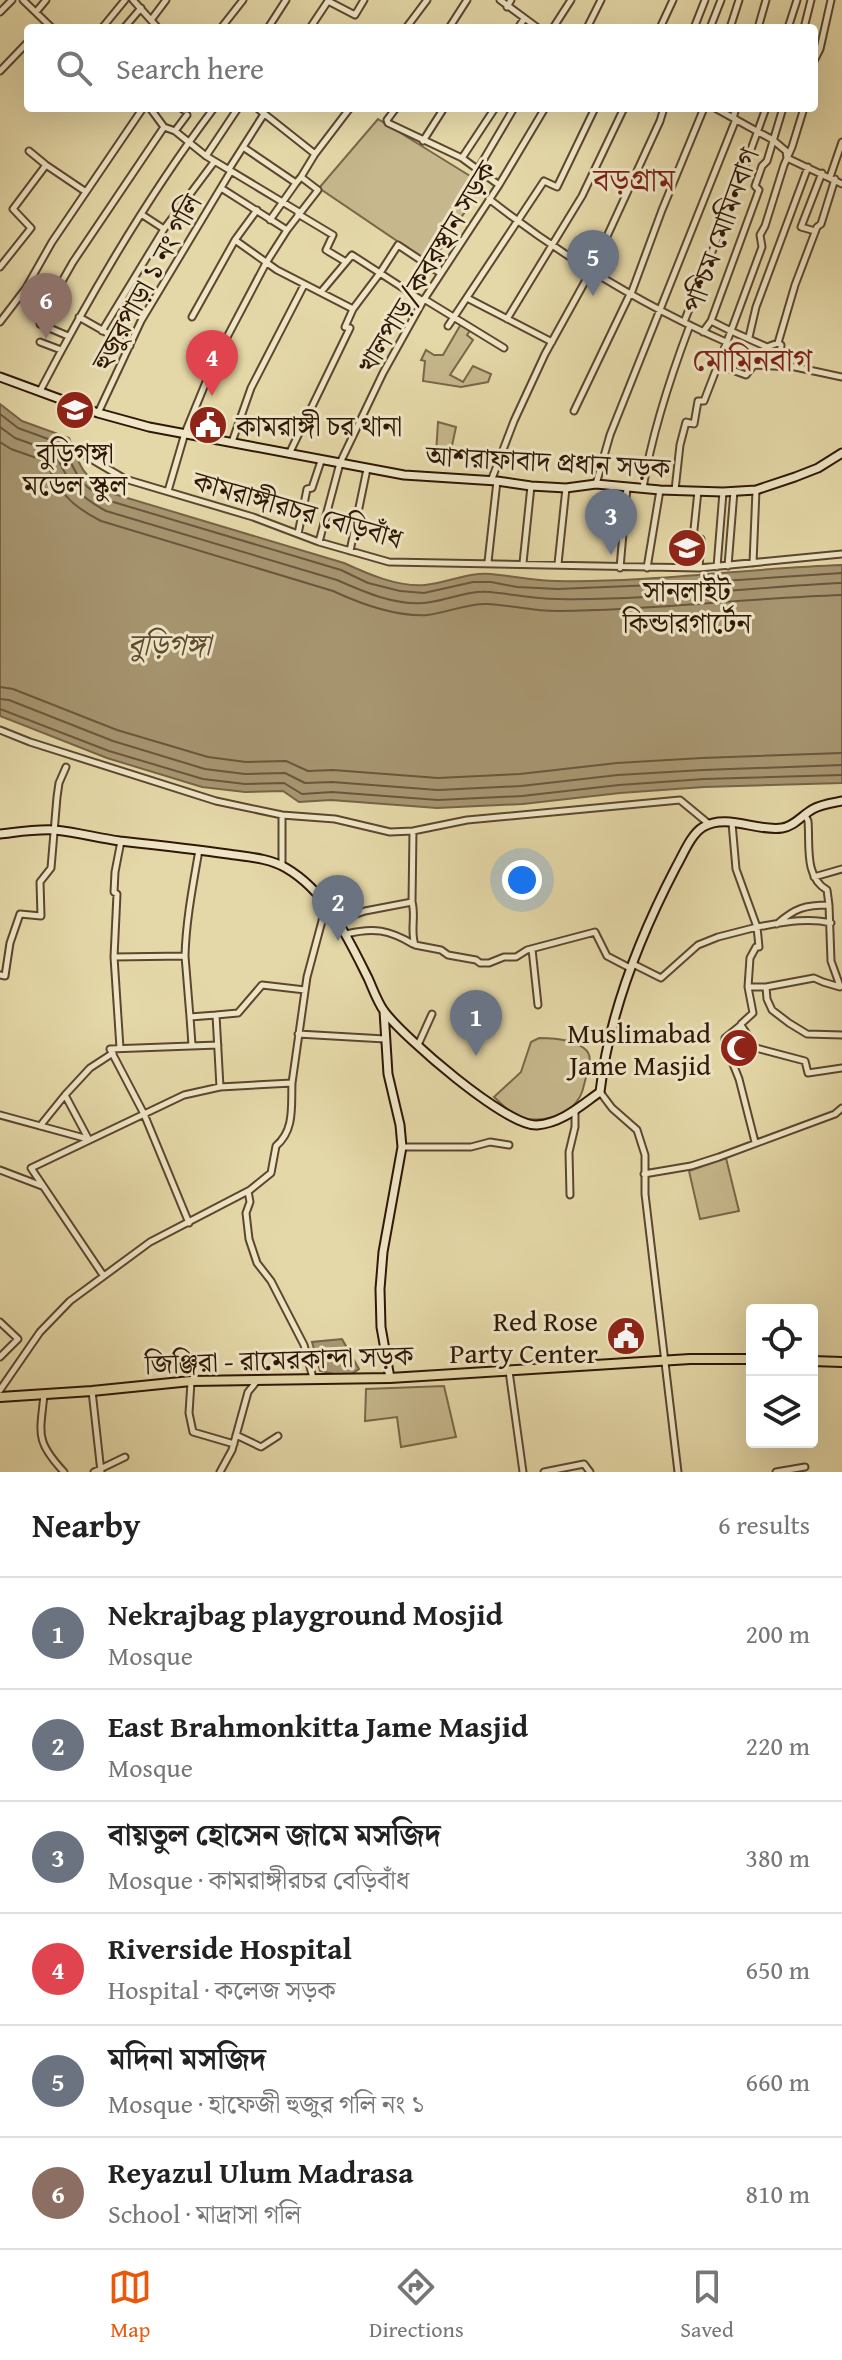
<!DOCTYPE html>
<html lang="en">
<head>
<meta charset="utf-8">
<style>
  body { margin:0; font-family:"Gentium Book Plus","Noto Serif Bengali",serif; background:#f6f6f6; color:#222 }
  .controls { position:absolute; right:24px; bottom:24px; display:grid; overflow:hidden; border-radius:8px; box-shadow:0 8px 32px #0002 }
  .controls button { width:72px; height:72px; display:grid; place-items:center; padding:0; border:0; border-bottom:2px solid #e0e0e0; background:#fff; color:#222; font:40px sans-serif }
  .you { position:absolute; left:522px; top:880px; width:28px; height:28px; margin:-20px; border:6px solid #fff; border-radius:50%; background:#1a73e8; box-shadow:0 0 0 12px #1a73e833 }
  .badge { display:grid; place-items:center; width:52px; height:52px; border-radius:50%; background:#ea580c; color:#fff; font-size:26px; font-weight:700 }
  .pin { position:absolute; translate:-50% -66px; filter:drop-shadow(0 2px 4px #0008) }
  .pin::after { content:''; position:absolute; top:42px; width:28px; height:24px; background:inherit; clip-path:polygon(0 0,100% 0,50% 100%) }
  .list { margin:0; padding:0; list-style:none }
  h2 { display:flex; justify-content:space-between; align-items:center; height:104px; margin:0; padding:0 32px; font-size:34px }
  h2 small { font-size:26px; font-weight:400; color:#767676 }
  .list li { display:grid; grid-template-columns:52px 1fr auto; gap:24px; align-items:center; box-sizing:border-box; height:112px; padding:0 32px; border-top:2px solid #e0e0e0 }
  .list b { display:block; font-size:30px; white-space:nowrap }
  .list p { margin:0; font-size:26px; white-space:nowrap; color:#767676 }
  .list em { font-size:26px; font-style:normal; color:#767676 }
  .icon { flex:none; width:44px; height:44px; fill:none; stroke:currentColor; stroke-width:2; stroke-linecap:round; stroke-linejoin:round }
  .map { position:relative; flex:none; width:842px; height:1472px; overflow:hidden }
  .search { position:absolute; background:#fff; box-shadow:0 8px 32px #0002; left:24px; right:24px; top:24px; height:88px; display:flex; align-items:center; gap:20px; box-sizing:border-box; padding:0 28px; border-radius:8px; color:#767676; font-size:30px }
  .sheet { height:776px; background:#fff }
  nav { display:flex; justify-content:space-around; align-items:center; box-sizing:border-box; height:112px; border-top:2px solid #e0e0e0; background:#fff; font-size:22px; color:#767676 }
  nav a { display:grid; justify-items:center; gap:4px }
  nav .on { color:#ea580c }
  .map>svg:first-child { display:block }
  .green { fill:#c6b78c; stroke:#7a6649; stroke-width:2 }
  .water { fill:#a79671; stroke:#776346; stroke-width:2 }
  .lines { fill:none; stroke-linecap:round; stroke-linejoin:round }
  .shore { stroke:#6b563c; stroke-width:2 }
  .street-casing { stroke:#5c462e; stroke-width:9 }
  .secondary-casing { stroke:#2f1606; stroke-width:11 }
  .primary-casing { stroke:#2f1606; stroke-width:12 }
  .street { stroke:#eee6c6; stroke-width:5 }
  .secondary { stroke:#eee6c6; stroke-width:7 }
  .primary { stroke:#e5d8a8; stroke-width:8 }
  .labels { text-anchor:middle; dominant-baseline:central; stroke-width:6; stroke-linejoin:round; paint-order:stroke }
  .street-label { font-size:28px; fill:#2f1606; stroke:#eee6c6 }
  .poi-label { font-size:28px; fill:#2f1606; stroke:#eee6c6 }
  .water-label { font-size:30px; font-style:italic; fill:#5f4931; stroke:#eee6c6 }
  .quarter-label { font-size:32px; fill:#7a1f14; stroke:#eee6c6 }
</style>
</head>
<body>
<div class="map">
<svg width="842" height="1472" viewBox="0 0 842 1472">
  <rect width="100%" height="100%" fill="#e5d8a8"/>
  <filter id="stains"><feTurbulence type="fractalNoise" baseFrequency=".0025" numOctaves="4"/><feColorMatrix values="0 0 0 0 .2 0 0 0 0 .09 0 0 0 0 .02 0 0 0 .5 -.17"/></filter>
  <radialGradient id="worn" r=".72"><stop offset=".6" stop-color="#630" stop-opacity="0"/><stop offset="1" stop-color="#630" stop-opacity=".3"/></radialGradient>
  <path class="green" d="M378 119 483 184 431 264 319 188Z
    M461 324 471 329 467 335 473 340 450 375 463 382 473 366 491 374 488 382 461 387 423 381 425 361 421 360 426 350 434 355H443Z
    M438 422 456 427 450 455 436 454Z
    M539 1038C554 1038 575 1039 586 1050 593 1057 588 1066 587 1074 585 1080 584 1086 582 1092 573 1116 541 1124 519 1117 509 1113 502 1104 494 1097L521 1072 531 1042Z
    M726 1158 739 1211 700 1219 689 1171Z
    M444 1386 456 1437 401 1447 397 1417 365 1421 366 1389Z"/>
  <path class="water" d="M0 404 22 421 69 438C80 468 84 479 114 494L344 563C368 574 397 587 425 585 447 583 468 572 491 574 513 576 534 581 557 581 652 583 747 568 842 565V783L704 787 620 793 523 804 437 808 331 800 299 802 283 791 245 792 202 787 107 758 0 716Z
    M342 1339 359 1369 348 1377 320 1371 312 1342Z"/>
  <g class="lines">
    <path class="shore" d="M0 414 18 428 62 444C78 476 76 484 110 501L341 570 368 583 400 591 424 593 473 582H491L517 587 558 589 678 584 842 573
      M0 427 15 438 54 452C70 483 73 493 106 511L337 580C364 592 400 608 431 602 450 599 470 590 490 592 512 594 534 599 557 599 652 601 747 587 842 583
      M0 442 11 449 45 461C61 493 68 504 101 521L333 591C361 604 395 617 427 615 447 613 467 603 487 604 512 605 536 612 560 611 654 610 748 598 842 595
      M0 687 13 689 117 730 208 757 246 762 286 761 308 771 333 770 438 778 520 774 617 763 702 758 842 753
      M0 699 9 700 113 741 205 769 245 774 285 773 305 783 332 782 438 790 521 786 618 775 703 770 842 765
      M0 709 109 751 203 779 245 784 284 783 302 794 332 792 438 800 522 796 619 785 704 779 842 775"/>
    <g class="street-casing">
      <path id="street" d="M23 0 52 28
        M133 0 158 28
        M500 0 538 28
        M507 7 511 0
        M0 12 12 0
        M36 12 46 0
        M151 20 166 0
        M102 28 125 0
        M124 28 141 8
        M221 28 243 0
        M268 28 286 0
        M310 28 328 1 355 15 364 0
        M406 28 427 0
        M449 28 467 0
        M518 28 524 19
        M553 28 571 0
        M587 28 601 0
        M660 28 673 0
        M694 28 705 0
        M710 28 721 0
        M730 28 739 0
        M758 28 766 0
        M788 28 797 0
        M804 28 811 0
        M814 61 820 49 831 0
        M0 71 28 42
        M150 108 164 127 175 131 206 156 299 212
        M181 108 184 110
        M257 108 315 154
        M396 108 387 120 388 123 462 158 499 185
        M715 108 773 140 786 151 787 158 842 184
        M733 118 736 108
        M175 131 187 115
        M423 141 444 108
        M243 147 296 183 301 177
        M29 151 46 165 86 192
        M206 156 238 108
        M462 158 495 108
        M229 169 264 114
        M478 169 514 108
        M830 177 842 142
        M221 188 287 230
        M489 199C562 256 642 305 726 342
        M141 214 164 229
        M298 214 333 235 326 250 346 262
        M270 220 296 183
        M815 231 801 227 822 173
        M235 240 277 270 353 309
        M0 267 31 228 13 209 46 165
        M321 292 352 255 423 301
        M631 294 662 210 704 108
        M467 298 552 342
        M424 299 504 348
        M79 317 130 346
        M192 317 235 240 257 210
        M507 319 582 196 624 108
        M0 322 26 288 52 242 143 108
        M684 322 733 199 766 108
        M448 326 544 181 557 187 595 108
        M102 331 164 229 214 162
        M703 332 711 321 759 190 755 186 762 166 767 161 783 108
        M68 336 40 324V320L73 262 164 127
        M749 337 756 307 808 167
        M40 342 61 350
        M778 343 795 285 817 227 821 224 835 179
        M718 365 746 375 754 365 795 367 842 377
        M779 366 781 345 778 343 767 347 731 331 762 247 760 235 765 226 784 165 792 147 804 108
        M40 391C91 293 147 197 214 108
        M574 411 630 294
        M98 413 141 321 231 171
        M232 442 251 388 304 285
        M289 454 350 328 345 327 353 309 380 273 398 245 440 273
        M86 456 125 479 253 517 319 542 389 562 699 568 842 554
        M491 481 514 421 545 354 592 269 660 121 664 108
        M596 484 610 435 736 119
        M643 488C652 432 670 378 690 325
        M675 490 680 445 686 422 694 424 698 401H704L731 331 711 321
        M168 491 185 433 215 360 266 263 287 230 318 190 301 177 315 154 350 108
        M698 491 693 539H701L699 568
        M298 534 307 489 312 488 321 461
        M319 542 340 463 383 373 423 301 499 185 545 108
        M350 551 367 469
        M488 562 497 481
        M523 563 531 486
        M753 563 756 490
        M558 564 566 488
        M728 566 734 491
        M717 567 723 492
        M620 568 627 487
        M647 568 660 490
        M0 730 30 742 216 801 282 815
        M282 865V815L335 819 390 832 413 831 467 820 680 800 709 824
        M814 877 842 869
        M412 902 413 831
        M829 905 831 961 840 986
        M339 920 365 911 412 902C416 916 410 931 415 945L441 950 448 955 476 960 480 963H489L504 957H516L527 950 595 932 607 956 630 968
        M777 924C795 908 805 905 829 905L827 890C804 877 810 845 808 821L805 815
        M346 934C374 927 389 930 413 944
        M532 949 538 1005
        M185 956 190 1017
        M114 957 185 956C186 920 193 885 199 850
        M633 964 661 978 698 945 718 937 757 927 736 869 732 823
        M0 975 5 976 10 943 20 914 41 916 40 882 51 868 57 797 59 783 66 767
        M748 987 750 958 756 947H759L757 927C781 923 807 917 831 923
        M766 987 767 999 772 1010 789 1023 807 1034 842 1035
        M216 1015 238 1013 262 985 305 990
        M741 1024 753 1013 748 987H766L814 978 823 982 840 987
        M298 1034 385 1039
        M192 1045 190 1017 216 1015 220 1087
        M418 1045 432 1014
        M120 1048 114 957 117 894 114 892 115 872 121 841
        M600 1092 612 1108 637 1130 645 1155V1194L678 1472
        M0 1115 88 1139
        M40 1126 65 1095
        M89 1140 65 1095 90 1068 113 1053
        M755 1142 739 1079 725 1044V1038L741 1025 756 1048 805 1061 808 1073 842 1068
        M402 1147H471L490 1142 509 1145
        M0 1170 42 1186
        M644 1174 691 1166 719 1157 835 1114 842 1108
        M248 1191 250 1202 246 1213 249 1239 257 1263 271 1281 304 1345 313 1378
        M570 1195 569 1152 575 1127V1111
        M189 1223 144 1114 110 1049 218 1045
        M103 1275 31 1168 184 1095 220 1087 292 1083 307 977 326 906
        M0 1322 18 1339 0 1357
        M509 1371 523 1472
        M191 1382 189 1413 193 1432 234 1444
        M0 1390 40 1332 70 1301 150 1242 250 1190 271 1173 276 1146C295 1130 291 1106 292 1083
        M92 1391 101 1472
        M44 1395C40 1434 35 1441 64 1472
        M236 1435 261 1447 278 1436
        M94 1472 125 1457
        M220 1472 232 1450 248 1392 257 1381
        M544 1472 584 1464 590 1472
        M776 1472 805 1467"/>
    </g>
    <g class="secondary-casing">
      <path id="secondary" d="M0 377 98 413 149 427 404 475 497 481 531 486 566 488 596 484 660 490 723 492 756 490 795 477 818 468 842 453
        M0 834C18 832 36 829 54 830 76 832 98 838 120 841 156 845 192 849 228 854 248 857 269 858 286 868 327 892 348 938 368 978 373 989 377 1001 384 1011 403 1037 507 1127 537 1125 562 1123 580 1106 600 1092 609 1013 639 938 676 867 683 855 691 834 703 827 727 813 757 832 782 828 795 826 802 815 813 809 822 804 832 803 842 801
        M384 1011 388 1074 400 1125 402 1147 383 1252 380 1289 381 1327 390 1378"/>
    </g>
    <g class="primary-casing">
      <path id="primary" d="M812 1361 842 1362
        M0 1397 92 1391 191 1381 390 1378 690 1359H752"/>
    </g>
    <use href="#street" class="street"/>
    <use href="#secondary" class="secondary"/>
    <use href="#primary" class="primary"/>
  </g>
  <defs>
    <g id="school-disc" transform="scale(2)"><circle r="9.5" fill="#8f2418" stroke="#eee6c6"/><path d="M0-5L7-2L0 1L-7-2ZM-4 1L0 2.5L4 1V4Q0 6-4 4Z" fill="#fff"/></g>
    <g id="civic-disc" transform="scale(2)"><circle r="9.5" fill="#8f2418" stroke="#eee6c6"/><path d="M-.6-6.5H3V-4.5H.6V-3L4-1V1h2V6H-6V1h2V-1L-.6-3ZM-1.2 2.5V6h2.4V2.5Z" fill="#fff"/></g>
    <g id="mosque-disc" transform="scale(2)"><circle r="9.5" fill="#8f2418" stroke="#eee6c6"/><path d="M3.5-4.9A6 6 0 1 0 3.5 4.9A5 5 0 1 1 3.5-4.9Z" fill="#fff"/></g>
  </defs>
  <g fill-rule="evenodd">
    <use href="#school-disc" x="75" y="410"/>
    <use href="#civic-disc" x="208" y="425"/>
    <use href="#school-disc" x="687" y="548"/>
    <use href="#mosque-disc" x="739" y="1048"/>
    <use href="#civic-disc" x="626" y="1336"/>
  </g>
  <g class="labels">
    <g class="street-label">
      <text transform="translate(720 230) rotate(-70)">পশ্চিম মোমিনবাগ</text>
      <text transform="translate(426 267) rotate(-59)">খালপাড়/কবরস্থান সড়ক</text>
      <text transform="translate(146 282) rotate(-61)">হুজুরপাড়া ১ নং গলি</text>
      <text transform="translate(548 461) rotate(3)">আশরাফাবাদ প্রধান সড়ক</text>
      <text transform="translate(298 509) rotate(16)">কামরাঙ্গীরচর বেড়িবাঁধ</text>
      <text transform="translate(279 1359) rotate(-2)">জিঞ্জিরা - রামেরকান্দা সড়ক</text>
    </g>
    <g class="poi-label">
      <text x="236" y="425" text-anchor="start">কামরাঙ্গী চর থানা</text>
      <text x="75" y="452">বুড়িগঙ্গা<tspan x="75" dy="32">মডেল স্কুল</tspan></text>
      <text x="687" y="590">সানলাইট<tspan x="687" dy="32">কিন্ডারগার্টেন</tspan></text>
      <text x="711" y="1032" text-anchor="end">Muslimabad<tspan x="711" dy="32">Jame Masjid</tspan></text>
      <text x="598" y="1320" text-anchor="end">Red Rose<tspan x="598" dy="32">Party Center</tspan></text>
    </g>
    <g class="water-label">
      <text x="169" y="644">বুড়িগঙ্গা</text>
    </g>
    <g class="quarter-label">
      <text x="634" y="179">বড়গ্রাম</text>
      <text x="752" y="359">মোমিনবাগ</text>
    </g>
  </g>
  <rect width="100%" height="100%" filter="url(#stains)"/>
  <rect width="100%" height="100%" fill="url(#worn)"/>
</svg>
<div class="controls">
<button><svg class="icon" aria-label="locate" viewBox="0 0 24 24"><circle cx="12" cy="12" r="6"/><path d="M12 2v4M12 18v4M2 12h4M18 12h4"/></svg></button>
<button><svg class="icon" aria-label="layers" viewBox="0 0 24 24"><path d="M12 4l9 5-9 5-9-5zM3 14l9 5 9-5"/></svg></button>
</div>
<div class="you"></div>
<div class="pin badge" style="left:476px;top:1056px;background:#6b7280">1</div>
<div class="pin badge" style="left:338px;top:941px;background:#6b7280">2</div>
<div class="pin badge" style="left:611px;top:555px;background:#6b7280">3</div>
<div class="pin badge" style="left:212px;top:396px;background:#e0444e">4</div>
<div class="pin badge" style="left:593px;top:296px;background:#6b7280">5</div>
<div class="pin badge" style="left:46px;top:339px;background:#8d6e63">6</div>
<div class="search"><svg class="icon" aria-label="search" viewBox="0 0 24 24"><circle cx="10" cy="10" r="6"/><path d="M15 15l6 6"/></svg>Search here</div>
</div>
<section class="sheet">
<h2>Nearby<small>6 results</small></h2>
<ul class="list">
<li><span class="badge" style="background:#6b7280">1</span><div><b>Nekrajbag playground Mosjid</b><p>Mosque</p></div><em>200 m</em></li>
<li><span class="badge" style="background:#6b7280">2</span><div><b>East Brahmonkitta Jame Masjid</b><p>Mosque</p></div><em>220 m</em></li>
<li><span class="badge" style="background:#6b7280">3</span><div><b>বায়তুল হোসেন জামে মসজিদ</b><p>Mosque · কামরাঙ্গীরচর বেড়িবাঁধ</p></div><em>380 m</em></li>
<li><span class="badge" style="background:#e0444e">4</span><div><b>Riverside Hospital</b><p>Hospital · কলেজ সড়ক</p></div><em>650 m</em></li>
<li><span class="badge" style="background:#6b7280">5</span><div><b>মদিনা মসজিদ</b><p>Mosque · হাফেজী হুজুর গলি নং ১</p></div><em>660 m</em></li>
<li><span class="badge" style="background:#8d6e63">6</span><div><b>Reyazul Ulum Madrasa</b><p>School · মাদ্রাসা গলি</p></div><em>810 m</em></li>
</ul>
</section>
<nav>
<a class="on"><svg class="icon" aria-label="map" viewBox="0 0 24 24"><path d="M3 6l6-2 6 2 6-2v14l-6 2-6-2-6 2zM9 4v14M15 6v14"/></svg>Map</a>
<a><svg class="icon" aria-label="directions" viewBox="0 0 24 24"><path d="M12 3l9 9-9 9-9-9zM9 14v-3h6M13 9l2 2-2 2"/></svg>Directions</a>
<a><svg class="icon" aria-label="saved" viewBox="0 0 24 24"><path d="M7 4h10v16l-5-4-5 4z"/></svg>Saved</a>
</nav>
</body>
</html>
